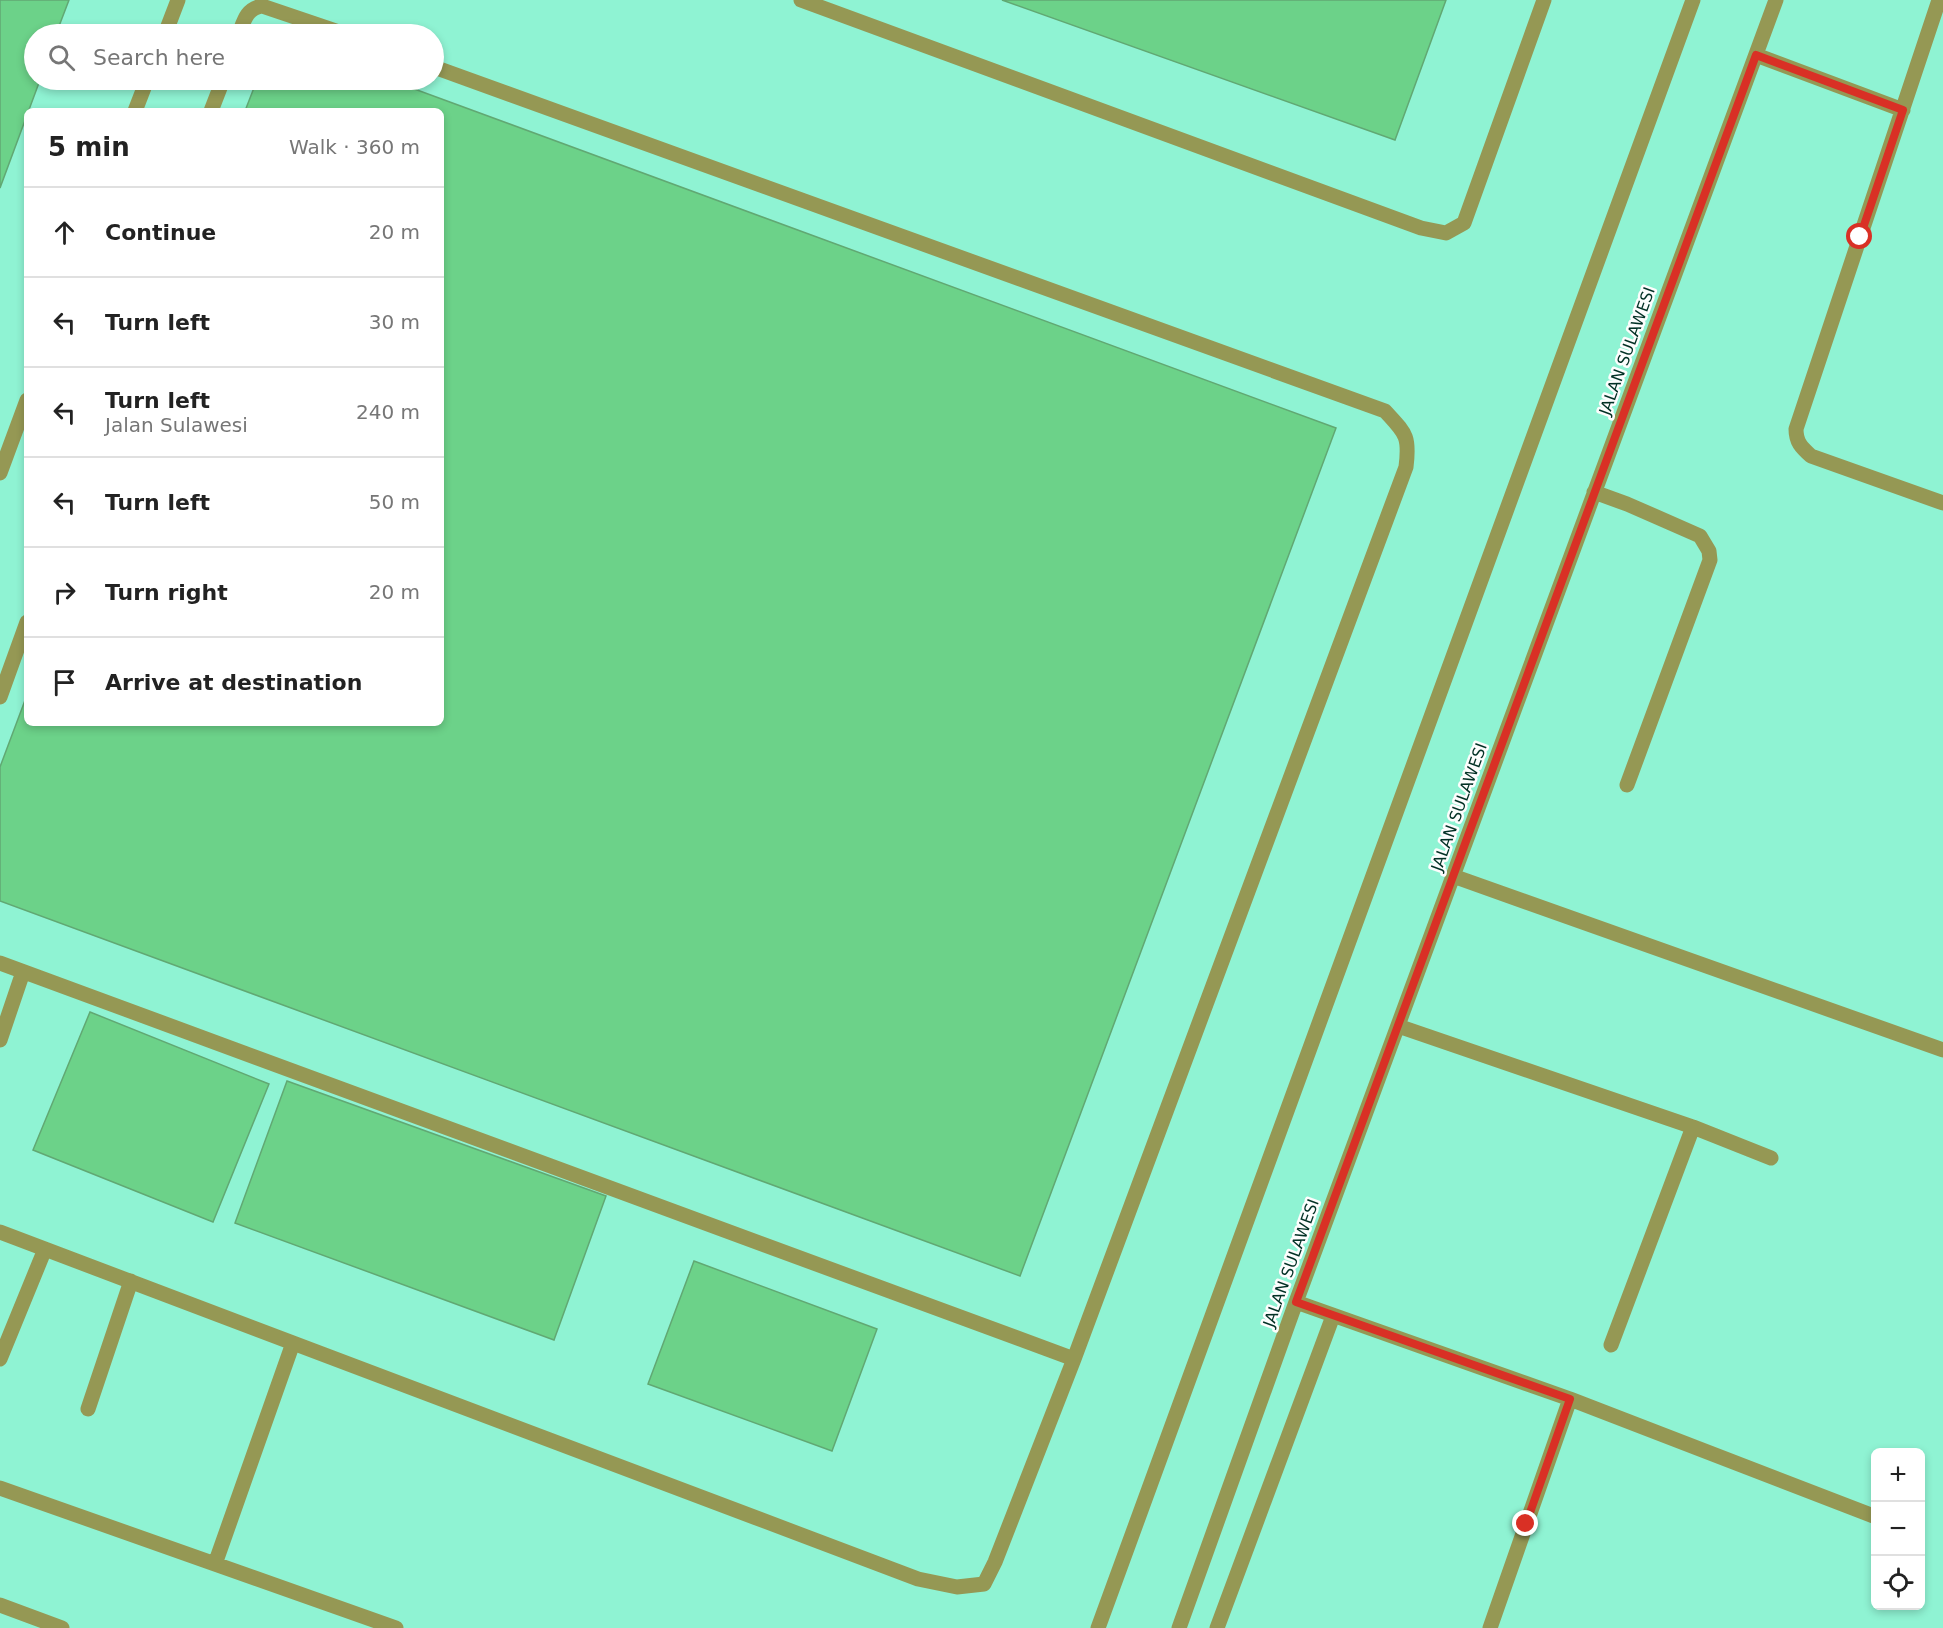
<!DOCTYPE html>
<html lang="en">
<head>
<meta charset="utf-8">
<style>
  body { margin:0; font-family:"DejaVu Sans",sans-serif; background:#f2f2f2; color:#222 }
  .controls { position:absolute; right:18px; bottom:18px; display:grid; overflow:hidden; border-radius:9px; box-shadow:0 3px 9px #0003 }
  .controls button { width:54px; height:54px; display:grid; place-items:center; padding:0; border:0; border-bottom:2px solid #e0e0e0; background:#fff; color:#222; font:30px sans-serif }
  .stop { position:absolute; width:18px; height:18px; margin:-14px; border:4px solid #d93025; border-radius:50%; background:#fff }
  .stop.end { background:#d93025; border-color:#fff; box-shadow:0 2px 6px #0008 }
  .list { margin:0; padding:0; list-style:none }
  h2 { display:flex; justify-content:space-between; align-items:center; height:78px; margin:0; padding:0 24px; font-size:26px }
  h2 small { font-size:20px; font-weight:400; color:#767676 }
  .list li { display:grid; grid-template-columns:39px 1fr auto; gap:18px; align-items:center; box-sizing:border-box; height:90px; padding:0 24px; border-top:2px solid #e0e0e0 }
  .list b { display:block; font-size:22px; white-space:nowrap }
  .list p { margin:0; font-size:20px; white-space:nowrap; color:#767676 }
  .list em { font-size:20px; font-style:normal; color:#767676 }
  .icon { flex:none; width:33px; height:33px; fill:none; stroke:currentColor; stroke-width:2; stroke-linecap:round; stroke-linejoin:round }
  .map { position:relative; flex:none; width:1943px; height:1628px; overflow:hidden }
  .search { position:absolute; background:#fff; box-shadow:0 3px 9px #0003; left:24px; top:24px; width:420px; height:66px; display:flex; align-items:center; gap:15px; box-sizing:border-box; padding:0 21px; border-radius:33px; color:#767676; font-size:22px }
  .panel { position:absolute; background:#fff; box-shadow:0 3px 9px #0003; left:24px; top:108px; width:420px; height:618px; border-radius:9px }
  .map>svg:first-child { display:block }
  .building { fill:#6cd289; stroke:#61a873; stroke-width:1.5 }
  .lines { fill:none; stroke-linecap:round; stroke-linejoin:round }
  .minor { stroke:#959854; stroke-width:15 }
  .route { stroke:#d93025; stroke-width:8 }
  .labels { text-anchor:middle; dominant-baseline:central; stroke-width:5; stroke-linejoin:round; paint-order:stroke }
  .street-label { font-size:16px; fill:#023125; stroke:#fdfdfd }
</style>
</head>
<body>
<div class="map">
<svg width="1943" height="1628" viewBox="0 0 1943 1628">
  <rect width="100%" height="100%" fill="#8ff3d3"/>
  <path class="building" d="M0 0H69L56 34H34V80H40L0 188Z
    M1002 0H1446L1395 140Z
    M257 80H390L1336 428 1020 1276 0 901V767L27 695V723H441V111H245Z
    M90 1012 269 1084 213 1222 33 1150Z
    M287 1081 606 1196 554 1340 235 1223Z
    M694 1261 877 1329 832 1451 648 1384Z"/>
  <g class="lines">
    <path class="minor" d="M801 0 1421 228 1446 233 1464 223 1544 0
      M1939 0 1796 429C1796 442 1801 447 1811 456L1943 503
      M165 34 178 0
      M239 34C244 21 246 9 262 6L345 34
      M1756 55 1903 110
      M135 111 147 80
      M211 111 223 80
      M0 473 27 400
      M1594 492 1627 504 1700 536 1709 551 1710 560 1627 785
      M0 697 27 622
      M1453 876 1943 1050
      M0 963 1074 1359
      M1398 1026 1693 1127 1771 1158
      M0 1040 23 972
      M0 1232 293 1343
      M1296 1302 1570 1399 1876 1517
      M1611 1345 1693 1127
      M0 1359 45 1249
      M88 1409 131 1281
      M0 1488 396 1628
      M215 1564 293 1343 918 1579 957 1587 984 1584 995 1562 1074 1359 1406 467C1410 435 1405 433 1385 411L434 67
      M0 1605 62 1628
      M1098 1628 1693 0
      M1179 1628 1296 1302 1776 0
      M1217 1628 1333 1316
      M1490 1628 1570 1399"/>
  </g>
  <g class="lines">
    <path class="route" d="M1526 1524 1570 1399 1296 1302 1756 55 1903 110 1860 237"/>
  </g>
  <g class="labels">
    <g class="street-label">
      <text transform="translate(1627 351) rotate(-70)">JALAN SULAWESI</text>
      <text transform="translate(1459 807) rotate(-70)">JALAN SULAWESI</text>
      <text transform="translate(1291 1263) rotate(-70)">JALAN SULAWESI</text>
    </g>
  </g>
</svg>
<div class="controls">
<button>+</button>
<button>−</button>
<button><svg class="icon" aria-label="locate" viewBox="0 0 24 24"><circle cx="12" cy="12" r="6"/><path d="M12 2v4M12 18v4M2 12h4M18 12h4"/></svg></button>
</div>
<div class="stop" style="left:1860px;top:237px"></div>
<div class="stop end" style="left:1526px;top:1524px"></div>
<div class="search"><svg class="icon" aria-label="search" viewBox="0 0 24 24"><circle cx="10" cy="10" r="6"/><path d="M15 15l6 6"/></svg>Search here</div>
<section class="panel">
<h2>5 min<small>Walk · 360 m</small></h2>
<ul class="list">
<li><svg class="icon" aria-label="ahead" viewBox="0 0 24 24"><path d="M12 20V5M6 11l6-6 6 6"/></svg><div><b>Continue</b></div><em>20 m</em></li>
<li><svg class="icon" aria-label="left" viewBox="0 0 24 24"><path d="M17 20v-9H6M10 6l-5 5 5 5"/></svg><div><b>Turn left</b></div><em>30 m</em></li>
<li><svg class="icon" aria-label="left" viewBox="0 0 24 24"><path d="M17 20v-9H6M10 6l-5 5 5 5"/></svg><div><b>Turn left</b><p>Jalan Sulawesi</p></div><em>240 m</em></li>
<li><svg class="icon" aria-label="left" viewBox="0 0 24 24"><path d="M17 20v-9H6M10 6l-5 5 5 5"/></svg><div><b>Turn left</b></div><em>50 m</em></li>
<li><svg class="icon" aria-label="right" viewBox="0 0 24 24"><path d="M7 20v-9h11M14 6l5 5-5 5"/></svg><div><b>Turn right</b></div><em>20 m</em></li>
<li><svg class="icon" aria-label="arrive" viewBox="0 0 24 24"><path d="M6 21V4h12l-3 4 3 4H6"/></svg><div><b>Arrive at destination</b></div></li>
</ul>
</section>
</div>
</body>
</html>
